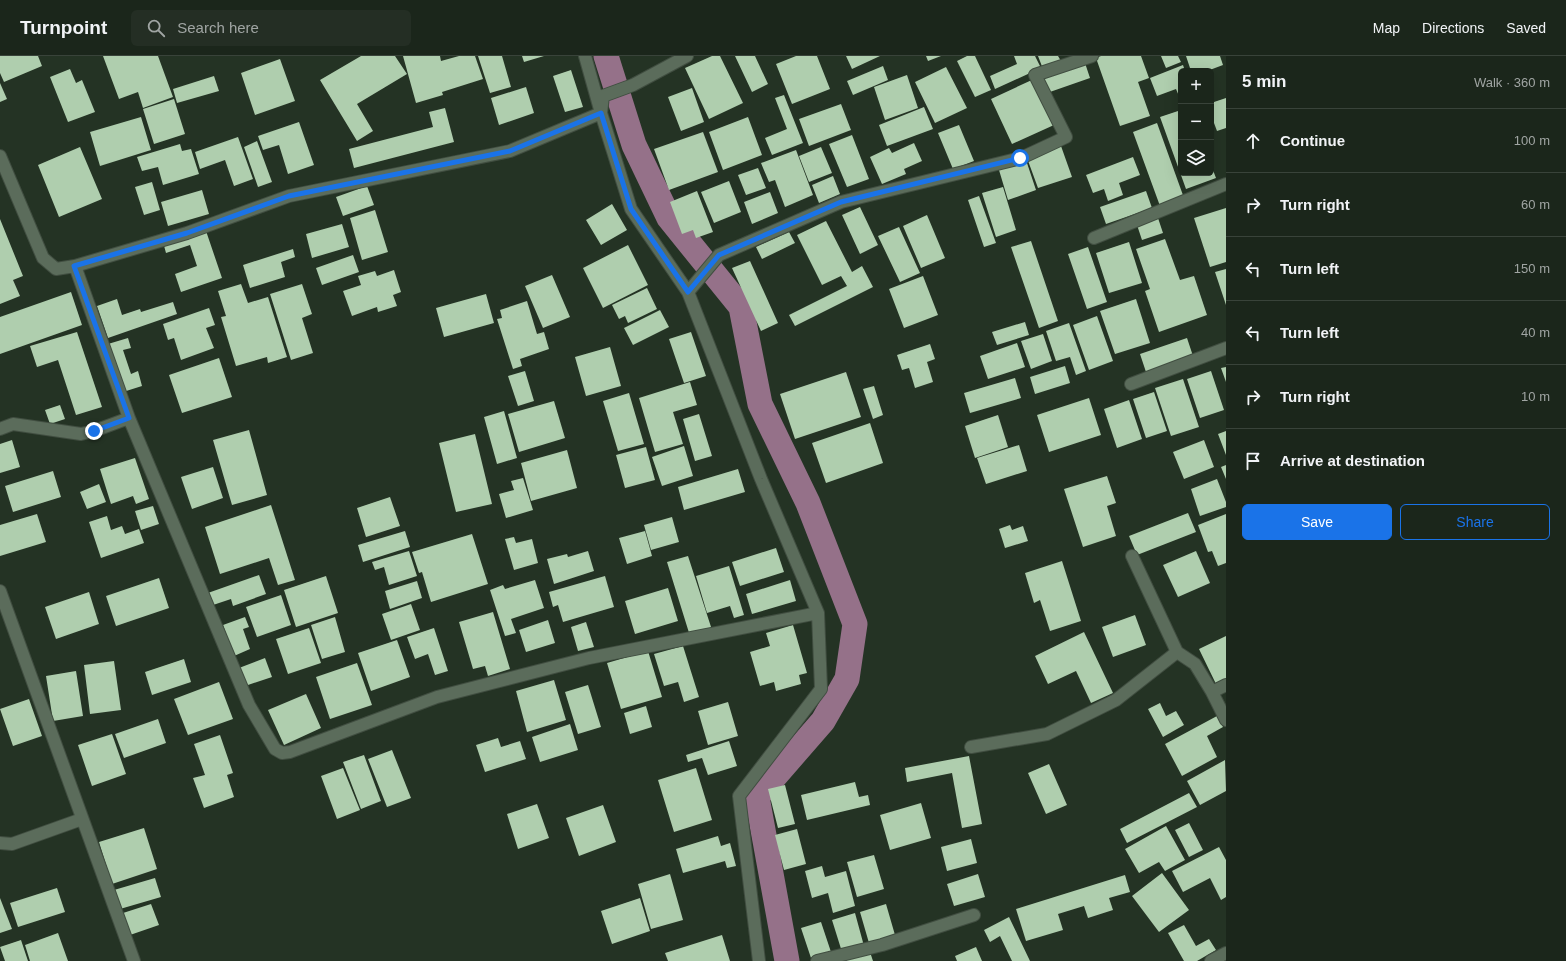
<!DOCTYPE html>
<html lang="en">
<head>
<meta charset="utf-8">
<style>
  body { margin:0; font-family:Arial,sans-serif; background:#242e24; color:#f1f3f6 }
  .controls { position:absolute; right:12px; top:12px; display:grid; overflow:hidden; border-radius:6px; box-shadow:0 4px 16px #0002 }
  .controls button { width:36px; height:36px; display:grid; place-items:center; padding:0; border:0; border-bottom:1px solid #39433a; background:#1b261b; color:#f1f3f6; font:20px sans-serif }
  .stop { position:absolute; width:12px; height:12px; margin:-9px; border:3px solid #1a73e8; border-radius:50%; background:#fff }
  .stop.end { background:#1a73e8; border-color:#fff; box-shadow:0 1px 4px #0008 }
  .list { margin:0; padding:0; list-style:none }
  h2 { display:flex; justify-content:space-between; align-items:center; height:52px; margin:0; padding:0 16px; font-size:17px }
  h2 small { font-size:13px; font-weight:400; color:#a0a5a3 }
  .list li { display:grid; grid-template-columns:26px 1fr auto; gap:12px; align-items:center; box-sizing:border-box; height:64px; padding:0 16px; border-top:1px solid #39433a }
  .list b { display:block; font-size:15px; white-space:nowrap }
  .list em { font-size:13px; font-style:normal; color:#a0a5a3 }
  .actions { display:flex; gap:8px; padding:12px 16px }
  .actions a { flex:1; padding:9px 0; border:1px solid #1a73e8; border-radius:6px; text-align:center; font-size:14px; color:#1a73e8 }
  .actions .main { background:#1a73e8; color:#fff }
  .icon { flex:none; width:22px; height:22px; fill:none; stroke:currentColor; stroke-width:2; stroke-linecap:round; stroke-linejoin:round }
  .map { position:relative; flex:none; width:1226px; height:905px; overflow:hidden }
  header { display:flex; align-items:center; gap:24px; box-sizing:border-box; height:56px; padding:0 20px; background:#1b261b; border-bottom:1px solid #39433a }
  header strong { font-size:19px }
  nav { display:flex; gap:22px; margin-inline-start:auto; font-size:14px }
  .search { width:280px; height:36px; background:#242e24; display:flex; align-items:center; gap:10px; box-sizing:border-box; padding:0 14px; border-radius:6px; color:#a0a5a3; font-size:15px }
  main { display:flex }
  aside { flex:1; background:#1b261b }
  .map>svg:first-child { display:block }
  .lines { fill:none; stroke-linecap:round; stroke-linejoin:round }
  .canal { stroke:#957189; stroke-width:25 }
  .building { fill:#afceae }
  .street-casing { stroke:#414e41; stroke-width:14 }
  .street { stroke:#5b6c5b; stroke-width:12 }
  .route { stroke:#1a73e8; stroke-width:5 }
</style>
</head>
<body>
<header>
<strong>Turnpoint</strong>
<div class="search"><svg class="icon" aria-label="search" viewBox="0 0 24 24"><circle cx="10" cy="10" r="6"/><path d="M15 15l6 6"/></svg>Search here</div>
<nav><a>Map</a><a>Directions</a><a>Saved</a></nav>
</header>
<main>
<div class="map">
<svg width="1226" height="905" viewBox="0 0 1226 905">
  <rect width="100%" height="100%" fill="#243324"/>
  <g class="lines">
    <path class="canal" d="M606 0 634 89 669 162 741 251 760 348 808 447 855 568 847 623 823 665 757 741 787 905"/>
  </g>
  <path class="building" d="M0 0H38L42 10 4 26 0 17Z
    M103 0H158L173 41 143 52 138 36 119 43Z
    M361 0H395L407 18 357 48 373 75 357 85 320 24Z
    M403 0H440L441 5 459 0H475L483 23 442 36 443 39 416 47Z
    M478 0H502L511 31 490 37Z
    M522 0H544L524 6Z
    M712 0H720L743 47 709 63 685 12Z
    M735 0H755L768 28 752 36Z
    M796 0H817L830 33 792 48 776 8Z
    M846 0H880L852 13Z
    M926 0H941L928 5Z
    M967 0H975L991 34 975 41 957 5Z
    M1014 0H1035L1041 12 995 33 990 20 1017 8Z
    M1038 0H1058L1061 5 1043 13Z
    M1101 0H1141L1149 22 1138 26 1150 60 1120 70 1096 2Z
    M1161 0H1178L1181 6 1166 12Z
    M1186 0H1220L1223 9 1207 15H1191Z
    M280 3 295 45 255 59 241 17Z
    M1085 7 1090 22 1047 37 1042 22Z
    M1183 9 1185 15H1181V45L1176 33 1157 40 1150 22Z
    M883 10 888 24 853 39 847 25Z
    M946 11 967 52 935 67 915 26Z
    M70 13 76 27 82 24 95 56 68 66 50 21Z
    M571 14 583 51 565 56 553 20Z
    M907 19 918 52 885 64 874 31Z
    M214 20 219 35 177 47 173 33Z
    M1034 23 1054 69 1012 88 991 43Z
    M0 27 7 43 0 46Z
    M526 31 534 57 499 69 491 42Z
    M692 32 704 66 681 75 668 41Z
    M784 39 803 87 772 99 765 82 787 73 775 42Z
    M1226 42V72L1217 75 1211 59V47Z
    M174 43 185 78 154 88 143 53Z
    M841 48 851 74 809 90 799 63Z
    M924 51 933 73 887 90 879 69Z
    M445 52 454 86 354 112 349 93 433 71 429 56Z
    M1181 54V117H1211V109L1216 122 1186 133 1160 61Z
    M141 61 151 94 100 110 90 76Z
    M748 61 762 99 723 114 709 76Z
    M299 66 314 109 288 118 279 89 263 94 258 80Z
    M1157 67 1184 142 1160 150 1133 76Z
    M959 69 974 105 953 113 938 77Z
    M703 76 718 116 669 134 654 93Z
    M852 79 869 123 847 131 829 88Z
    M238 81 253 123 234 130 225 104 200 113 195 96Z
    M257 85 272 126 258 131 244 91Z
    M914 87 922 105 904 113 906 118 882 128 870 101 889 92 892 97Z
    M180 88 182 95 191 93 199 118 163 129 158 111 142 115 137 101Z
    M1061 90 1072 121 1038 132 1027 102Z
    M80 91 102 143 59 161 38 109Z
    M821 91 832 117 809 126 799 100Z
    M796 94 813 139 785 151 775 124 769 126 761 107Z
    M1133 101 1140 119 1119 127 1123 139 1108 145 1104 133 1093 137 1086 119Z
    M1026 104 1036 134 1008 144 999 114Z
    M758 112 766 132 746 139 738 119Z
    M833 120 840 138 819 147 812 129Z
    M729 125 741 156 714 167 701 136Z
    M152 126 160 154 144 159 135 131Z
    M367 130 374 149 343 160 336 141Z
    M1003 131 1016 174 996 181 982 137Z
    M202 134 209 158 168 170 161 146Z
    M697 135 713 176 696 182 693 174 682 178 670 146Z
    M1146 135 1152 152 1106 168 1100 151Z
    M770 136 778 157 752 168 744 146Z
    M979 140 996 187 984 191 968 144Z
    M612 148 627 174 601 189 586 164Z
    M860 151 878 189 860 198 842 159Z
    M1226 152V206L1210 211 1194 162Z
    M375 154 388 196 362 204 350 162Z
    M927 159 945 202 921 212 903 170Z
    M1158 162 1163 177 1142 184 1137 169Z
    M0 163 23 220 13 224 20 240 0 248Z
    M826 165 852 216 862 210 873 231 795 270 789 259 847 230 841 220 822 229 797 179Z
    M342 168 349 191 312 202 306 178Z
    M899 171 920 217 900 226 878 180Z
    M205 172 222 222 181 236 175 218 197 210 190 189 166 197 163 186Z
    M789 176 795 187 762 203 756 191Z
    M1165 183 1180 224 1194 220 1207 259 1159 276 1145 235 1150 233 1136 193Z
    M1031 185 1058 265 1039 272 1011 191Z
    M1129 186 1142 227 1109 237 1096 197Z
    M628 189 648 229 603 252 583 212Z
    M1088 191 1107 246 1087 253 1068 198Z
    M293 193 295 201 281 206 285 221 250 232 243 209Z
    M353 199 359 216 322 229 316 212Z
    M750 205 778 267 761 275 732 212Z
    M1226 213V249L1215 216Z
    M394 214 401 236 393 239 397 250 378 256 377 251 352 260 343 235 361 229 358 220 375 215 377 220Z
    M552 219 570 261 543 272 525 230Z
    M923 220 938 259 904 272 889 233Z
    M241 228 248 247 268 241 287 301 268 307 267 301 236 310 221 261 226 260 218 235Z
    M302 228 312 258 302 262 313 297 291 304 270 238Z
    M647 232 657 253 628 267 625 260 619 263 612 249Z
    M71 236 82 269 0 298V261Z
    M486 238 494 267 444 281 436 252Z
    M117 243 122 259 140 253 141 256 173 246 177 258 108 282 97 250Z
    M1136 243 1150 287 1115 298 1100 255Z
    M527 245 537 278 544 276 549 293 520 303 522 310 513 313 497 263 502 262 500 254Z
    M209 252 215 269 206 272 214 292 181 304 174 282 168 284 163 268Z
    M660 254 669 271 633 289 624 272Z
    M1097 260 1113 305 1089 314 1073 269Z
    M1025 266 1029 279 997 289 992 276Z
    M1069 267 1086 315 1076 319 1070 301 1056 305 1046 275Z
    M77 276 102 351 76 359 58 304 37 311 30 290Z
    M691 276 706 320 684 327 669 283Z
    M1043 278 1052 305 1031 313 1021 285Z
    M128 282 131 292 123 294 131 318 138 315 142 330 123 336 108 288Z
    M1187 282 1193 300 1146 316 1140 298Z
    M1017 287 1025 311 988 323 980 300Z
    M930 288 935 303 927 306 933 326 915 332 909 312 902 314 897 299Z
    M610 291 621 330 586 340 575 301Z
    M219 302 232 341 182 357 169 319Z
    M1065 310 1070 327 1035 338 1030 321Z
    M1226 311V326L1221 312Z
    M525 315 534 345 518 350 508 320Z
    M1211 315 1224 354 1200 362 1187 323Z
    M846 316 861 361 795 383 780 338Z
    M1015 322 1021 342 970 357 964 337Z
    M1183 323 1199 371 1171 380 1155 332Z
    M690 326 697 349 673 356 683 388 655 396 639 342Z
    M874 330 883 359 873 363 863 333Z
    M1154 336 1167 375 1146 382 1133 343Z
    M629 337 644 388 618 395 603 345Z
    M1089 342 1101 379 1049 396 1037 359Z
    M1129 344 1142 383 1117 392 1104 353Z
    M554 345 565 382 519 396 508 358Z
    M60 349 65 363 50 368 45 354Z
    M504 355 517 402 497 408 484 361Z
    M699 358 712 400 695 405 683 363Z
    M998 359 1008 391 975 402 965 370Z
    M870 367 883 407 826 427 812 387Z
    M249 374 267 439 232 449 213 384Z
    M1226 375V399L1218 378Z
    M475 378 492 448 456 456 439 387Z
    M12 384 20 411 0 417V388Z
    M1204 384 1214 411 1184 423 1173 396Z
    M1019 389 1027 415 986 428 977 402Z
    M684 390 693 420 662 430 652 401Z
    M646 391 655 424 625 432 616 399Z
    M567 394 577 432 531 445 521 407Z
    M135 402 149 443 136 448 133 440 111 448 100 413Z
    M1226 409V423L1221 411Z
    M213 411 223 442 192 453 181 421Z
    M738 413 745 436 684 454 678 431Z
    M53 415 61 441 13 456 5 430Z
    M1107 420 1116 447 1107 450 1116 480 1083 491 1064 433Z
    M523 422 533 454 506 462 499 438 514 434 511 425Z
    M1217 423 1226 446V451L1200 460 1191 433Z
    M99 428 106 446 87 453 80 436Z
    M390 441 400 470 366 481 357 452Z
    M271 449 295 524 278 529 269 502 220 518 205 471Z
    M153 450 159 468 141 474 135 455Z
    M1188 457 1196 476 1137 499 1129 480Z
    M37 458 46 486 0 500V469Z
    M1226 458V507L1218 510 1212 495 1208 496 1198 469Z
    M107 460 111 474 122 470 125 478 139 473 144 487 101 502 89 466Z
    M672 461 679 486 651 494 644 469Z
    M1010 469 1012 474 1023 470 1028 485 1005 492 999 473Z
    M405 475 410 491 363 506 358 489Z
    M645 475 652 500 627 508 619 482Z
    M472 478 488 528 431 546 422 516 419 517 412 496Z
    M514 481 516 487 532 483 538 507 514 514 505 483Z
    M776 492 784 516 740 530 732 506Z
    M409 495 417 520 389 529 384 511 375 514 372 506Z
    M588 495 594 515 554 528 547 503 567 498 568 501Z
    M1196 495 1210 527 1178 541 1163 509Z
    M688 500 712 574 690 580 667 506Z
    M1062 505 1081 565 1050 575 1040 544 1034 547 1025 517Z
    M729 510 744 559 734 562 730 550 707 557 696 520Z
    M259 519 266 538 233 550 231 543 210 550 205 538Z
    M326 520 338 557 296 571 284 534Z
    M605 520 614 551 563 566 558 549 553 551 549 536Z
    M159 522 169 552 116 570 106 540Z
    M535 524 544 552 511 563 516 577 505 580 490 534 503 529 505 533Z
    M790 524 796 545 752 558 746 538Z
    M417 525 422 542 390 553 385 535Z
    M668 532 678 565 635 578 625 545Z
    M89 536 99 568 56 583 45 551Z
    M281 539 291 569 257 581 246 551Z
    M411 548 420 574 391 584 382 558Z
    M493 556 510 613 488 620 485 610 473 613 459 566Z
    M1135 559 1146 589 1113 601 1102 571Z
    M245 561 249 571 243 573 250 593 234 600 223 569Z
    M335 561 345 596 322 603 311 569Z
    M548 564 555 587 526 596 519 574Z
    M586 566 594 591 578 595 571 571Z
    M793 569 807 617 799 619 801 628 776 635 774 626 760 630 750 596 770 590 766 577Z
    M309 572 321 607 288 618 276 583Z
    M434 572 448 615 435 619 428 598 415 603 407 581Z
    M1084 576 1113 637 1091 647 1076 615 1048 628 1035 600Z
    M1226 580V623L1216 628 1199 593Z
    M397 584 410 621 371 635 358 597Z
    M683 590 699 641 684 646 678 626 664 630 654 598Z
    M648 595 662 641 621 653 607 607Z
    M265 602 272 621 245 630 239 612Z
    M184 603 191 626 152 639 145 616Z
    M114 605 121 654 90 658 84 609Z
    M357 607 372 649 330 663 316 621Z
    M76 615 83 660 53 665 46 620Z
    M554 624 566 664 527 676 516 635Z
    M219 626 233 663 188 679 174 643Z
    M588 629 601 671 578 678 565 636Z
    M306 638 321 672 284 689 268 654Z
    M29 643 42 680 13 690 0 653Z
    M728 646 738 680 708 689 698 655Z
    M1160 647 1166 660 1176 655 1184 669 1163 681 1148 653Z
    M646 650 652 671 630 678 624 657Z
    M1217 660 1223 671 1207 680 1217 701 1182 720 1165 688Z
    M158 663 166 687 124 702 115 678Z
    M570 668 578 694 540 706 532 681Z
    M112 678 126 718 92 730 78 689Z
    M220 679 233 717 227 719 234 741 204 752 193 722 205 719 194 688Z
    M498 682 501 691 520 685 526 703 485 716 476 689Z
    M729 685 737 710 708 719 702 702 688 706 686 699Z
    M392 694 411 742 387 751 368 703Z
    M364 699 381 745 361 753 343 706Z
    M969 700 982 768 962 772 952 717 907 726 905 712Z
    M1225 704 1226 735 1200 749 1187 725Z
    M1049 708 1067 749 1046 758 1028 717Z
    M343 712 360 754 337 763 321 720Z
    M696 712 712 764 674 776 658 724Z
    M855 726 859 741 868 739 870 749 807 764 801 739Z
    M785 729 795 768 778 772 768 733Z
    M1189 737 1197 751 1127 787 1120 773Z
    M921 747 931 782 890 794 880 759Z
    M537 748 549 782 518 793 507 758Z
    M603 749 616 786 579 800 566 762Z
    M1189 767 1203 794 1189 801 1175 774Z
    M1166 770 1185 804 1165 815 1159 806 1139 817 1125 793Z
    M144 772 157 813 112 828 99 786Z
    M797 773 806 808 784 814 775 779Z
    M718 780 721 790 730 787 736 810 727 812 725 805 683 817 676 793Z
    M971 783 977 807 947 815 941 791Z
    M1219 791 1226 804V841L1221 844 1210 822 1183 836 1172 815Z
    M874 799 884 833 857 841 847 806Z
    M822 810 825 821 846 815 855 850 833 857 828 837 812 842 805 815Z
    M1162 817 1189 854 1159 876 1132 840Z
    M670 818 683 864 651 873 638 828Z
    M978 818 985 841 954 850 947 828Z
    M1125 819 1130 836 1109 842 1113 854 1088 862 1084 850 1058 858 1063 874 1026 885 1016 853Z
    M155 822 161 841 120 853 114 834Z
    M57 832 65 856 18 871 10 847Z
    M0 842 12 873 0 877Z
    M640 842 650 875 612 888 601 855Z
    M151 848 159 869 130 879 123 857Z
    M886 848 895 879 869 887 860 856Z
    M855 857 864 890 842 896 832 864Z
    M1009 861 1030 905H1012L1000 880 990 886 984 874Z
    M821 866 831 896 811 902 801 872Z
    M1184 869 1196 890 1209 883 1216 894 1197 905H1184L1168 877Z
    M58 877 68 905H30L25 889Z
    M722 879 730 905H668L665 897Z
    M21 884 28 905H5L0 891Z
    M976 891 982 905H957L955 900Z
    M870 896 873 905H838Z"/>
  <g class="lines">
    <g class="street-casing">
      <path id="street" d="M585 0 601 57 631 153 688 236 761 423 818 557 821 633 739 740 759 905
        M0 100 43 202 56 213 75 210
        M1094 182 1226 128
        M688 236 719 199 841 146 1021 102 1066 81 1035 19 1092 0
        M1131 328 1226 292
        M129 362 249 649 275 693 282 697 290 696 437 641 589 602 818 557
        M0 373 13 368 81 378 94 375 129 362 75 210 187 177 289 140 510 95 601 57 603 40 633 29 687 0
        M1132 500 1177 596
        M0 535 134 905
        M1212 636 1226 629
        M971 691 1047 678 1116 644 1177 596 1195 608 1212 636 1226 664
        M0 787 12 788 82 763
        M817 905 882 889 974 859
        M1211 905 1226 897"/>
    </g>
    <use href="#street" class="street"/>
  </g>
  <g class="lines">
    <path class="route" d="M94 375 129 362 74 210 187 177 289 140 510 95 601 57 631 153 688 236 719 199 841 146 1020 102"/>
  </g>
</svg>
<div class="controls">
<button>+</button>
<button>−</button>
<button><svg class="icon" aria-label="layers" viewBox="0 0 24 24"><path d="M12 4l9 5-9 5-9-5zM3 14l9 5 9-5"/></svg></button>
</div>
<div class="stop" style="left:1020px;top:102px"></div>
<div class="stop end" style="left:94px;top:375px"></div>
</div>
<aside>
<h2>5 min<small>Walk · 360 m</small></h2>
<ul class="list">
<li><svg class="icon" aria-label="ahead" viewBox="0 0 24 24"><path d="M12 20V5M6 11l6-6 6 6"/></svg><div><b>Continue</b></div><em>100 m</em></li>
<li><svg class="icon" aria-label="right" viewBox="0 0 24 24"><path d="M7 20v-9h11M14 6l5 5-5 5"/></svg><div><b>Turn right</b></div><em>60 m</em></li>
<li><svg class="icon" aria-label="left" viewBox="0 0 24 24"><path d="M17 20v-9H6M10 6l-5 5 5 5"/></svg><div><b>Turn left</b></div><em>150 m</em></li>
<li><svg class="icon" aria-label="left" viewBox="0 0 24 24"><path d="M17 20v-9H6M10 6l-5 5 5 5"/></svg><div><b>Turn left</b></div><em>40 m</em></li>
<li><svg class="icon" aria-label="right" viewBox="0 0 24 24"><path d="M7 20v-9h11M14 6l5 5-5 5"/></svg><div><b>Turn right</b></div><em>10 m</em></li>
<li><svg class="icon" aria-label="arrive" viewBox="0 0 24 24"><path d="M6 21V4h12l-3 4 3 4H6"/></svg><div><b>Arrive at destination</b></div></li>
</ul>
<div class="actions"><a class="main">Save</a><a>Share</a></div>
</aside>
</main>
</body>
</html>
